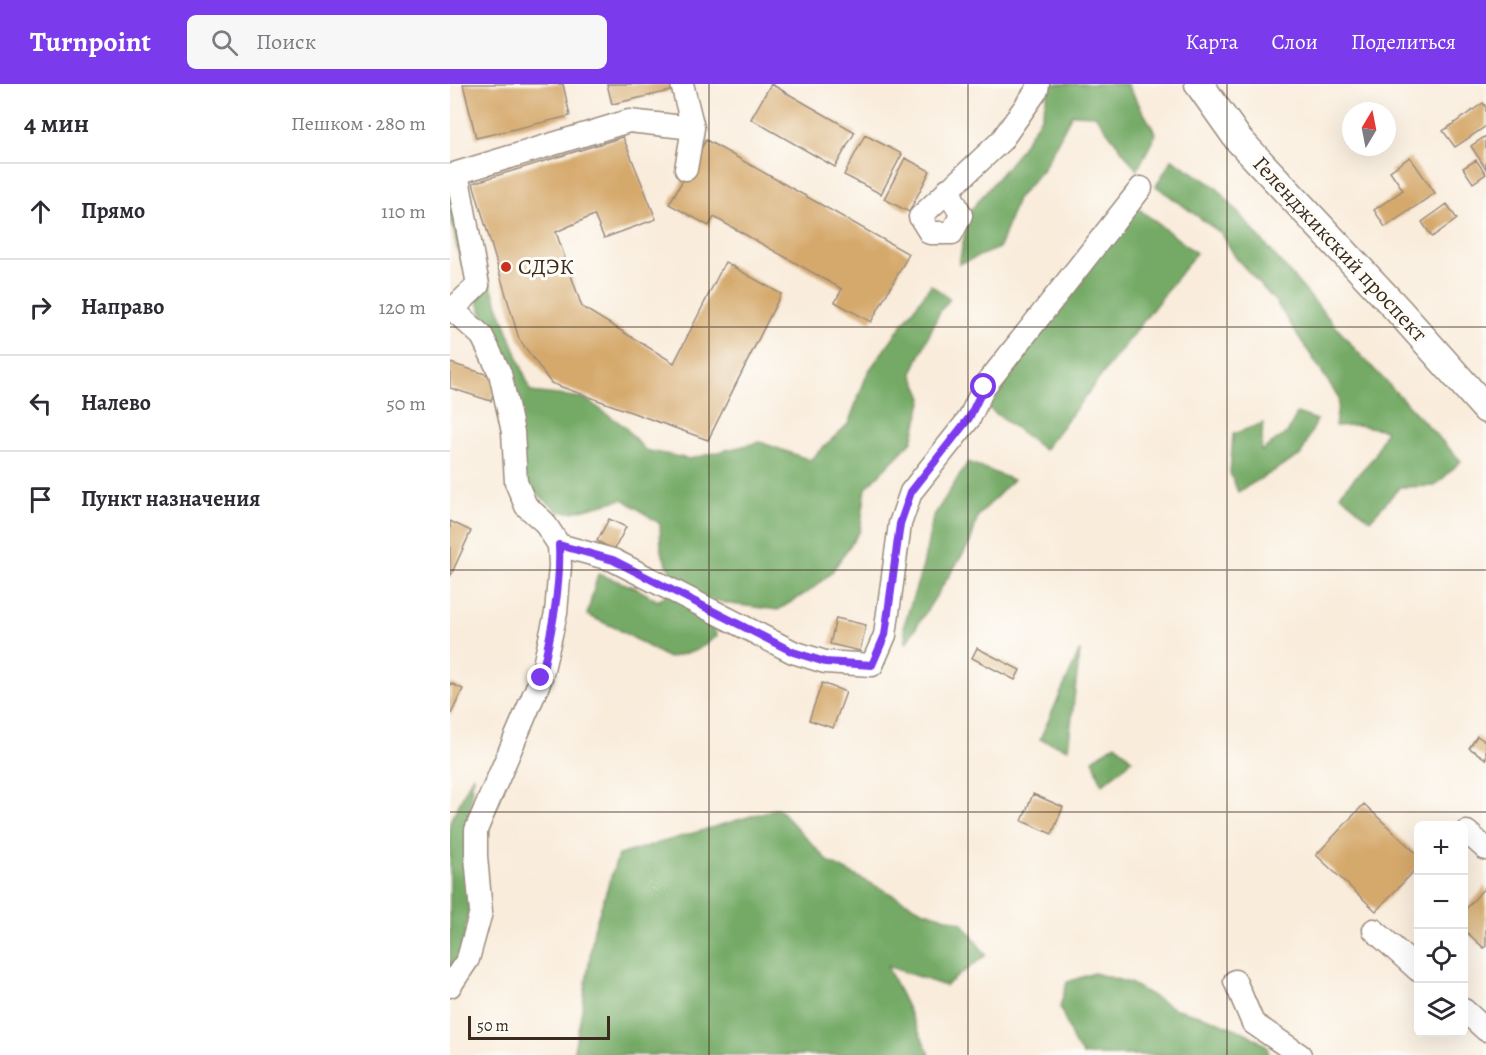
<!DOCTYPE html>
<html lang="ru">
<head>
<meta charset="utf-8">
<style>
  body { margin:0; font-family:Alegreya,serif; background:#f7f7f7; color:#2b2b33 }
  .controls { position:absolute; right:18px; bottom:18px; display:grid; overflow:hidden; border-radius:9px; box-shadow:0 6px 24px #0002 }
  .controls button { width:54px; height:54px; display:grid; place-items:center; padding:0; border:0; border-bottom:2px solid #e1e1e2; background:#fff; color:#2b2b33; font:30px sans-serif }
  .compass { position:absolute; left:892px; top:18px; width:54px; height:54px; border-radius:50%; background:#fff; box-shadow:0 6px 24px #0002; rotate:10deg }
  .scale { position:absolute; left:18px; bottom:15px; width:142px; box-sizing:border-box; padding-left:6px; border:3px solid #3b2a1e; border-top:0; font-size:16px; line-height:21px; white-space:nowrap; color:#3b2a1e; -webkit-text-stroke:4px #fdfcf7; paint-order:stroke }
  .stop { position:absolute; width:18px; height:18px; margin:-14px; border:4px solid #7c3aed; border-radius:50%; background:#fff }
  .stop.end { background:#7c3aed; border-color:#fff; box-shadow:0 2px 6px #0008 }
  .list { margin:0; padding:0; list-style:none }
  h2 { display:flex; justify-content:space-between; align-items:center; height:78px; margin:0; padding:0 24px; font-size:26px }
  h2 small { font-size:20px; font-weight:400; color:#7c7c81 }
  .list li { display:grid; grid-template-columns:39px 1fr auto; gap:18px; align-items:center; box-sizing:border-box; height:96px; padding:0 24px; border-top:2px solid #e1e1e2 }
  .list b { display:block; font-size:22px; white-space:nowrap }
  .list em { font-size:20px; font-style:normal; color:#7c7c81 }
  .icon { flex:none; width:33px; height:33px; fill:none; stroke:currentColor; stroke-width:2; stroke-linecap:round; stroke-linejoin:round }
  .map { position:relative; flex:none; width:1036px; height:971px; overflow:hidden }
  header { display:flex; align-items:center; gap:36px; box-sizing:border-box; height:84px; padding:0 30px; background:#7c3aed; color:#fff }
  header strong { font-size:28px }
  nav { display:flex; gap:33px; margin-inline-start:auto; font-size:21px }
  .search { width:420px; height:54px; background:#f7f7f7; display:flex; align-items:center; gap:15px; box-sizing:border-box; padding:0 21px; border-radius:9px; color:#7c7c81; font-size:22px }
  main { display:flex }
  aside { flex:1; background:#fff }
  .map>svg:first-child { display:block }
  .forest { fill:#74aa66; stroke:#586a42; stroke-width:1.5 }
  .building { fill:#d5a96c }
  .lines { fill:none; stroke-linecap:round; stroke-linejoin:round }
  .minor-casing { stroke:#9a8b7c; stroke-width:25 }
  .major-casing { stroke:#9a8b7c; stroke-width:31 }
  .minor { stroke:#fff; stroke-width:22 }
  .major { stroke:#fff; stroke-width:28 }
  .route { stroke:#7c3aed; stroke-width:8 }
  .grid { fill:none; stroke:#3b2a1e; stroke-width:1.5; stroke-opacity:0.55 }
  .poi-dot { fill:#c8321e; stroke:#fdfcf7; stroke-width:2 }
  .labels { text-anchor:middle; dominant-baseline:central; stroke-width:6; stroke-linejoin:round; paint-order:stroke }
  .street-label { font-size:22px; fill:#3b2a1e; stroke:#fdfcf7 }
  .poi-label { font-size:22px; fill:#3b2a1e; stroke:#fdfcf7; text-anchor:start }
</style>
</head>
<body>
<header>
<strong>Turnpoint</strong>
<div class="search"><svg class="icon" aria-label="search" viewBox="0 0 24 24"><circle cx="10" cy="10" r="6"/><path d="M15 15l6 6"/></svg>Поиск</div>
<nav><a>Карта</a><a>Слои</a><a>Поделиться</a></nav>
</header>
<main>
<aside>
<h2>4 мин<small>Пешком · 280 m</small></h2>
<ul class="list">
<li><svg class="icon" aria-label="ahead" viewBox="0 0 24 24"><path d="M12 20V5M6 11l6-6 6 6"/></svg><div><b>Прямо</b></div><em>110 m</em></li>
<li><svg class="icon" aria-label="right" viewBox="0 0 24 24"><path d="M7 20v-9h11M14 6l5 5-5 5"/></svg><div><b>Направо</b></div><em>120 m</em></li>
<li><svg class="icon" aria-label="left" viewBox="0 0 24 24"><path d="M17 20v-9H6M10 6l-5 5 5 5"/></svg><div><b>Налево</b></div><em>50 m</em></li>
<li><svg class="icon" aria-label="arrive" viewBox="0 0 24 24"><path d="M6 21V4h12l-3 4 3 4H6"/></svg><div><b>Пункт назначения</b></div></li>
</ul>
</aside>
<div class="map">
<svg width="1036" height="971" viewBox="0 0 1036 971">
  <rect width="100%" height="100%" fill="#fdfcf7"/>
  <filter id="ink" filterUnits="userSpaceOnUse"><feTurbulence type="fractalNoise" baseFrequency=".0167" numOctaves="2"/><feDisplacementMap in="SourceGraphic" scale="12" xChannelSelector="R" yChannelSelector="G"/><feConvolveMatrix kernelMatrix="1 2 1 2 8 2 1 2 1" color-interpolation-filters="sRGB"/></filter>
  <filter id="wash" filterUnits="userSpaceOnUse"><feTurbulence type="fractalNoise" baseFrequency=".008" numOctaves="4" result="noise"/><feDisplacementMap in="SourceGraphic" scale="24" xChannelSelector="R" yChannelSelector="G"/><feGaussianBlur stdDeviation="1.35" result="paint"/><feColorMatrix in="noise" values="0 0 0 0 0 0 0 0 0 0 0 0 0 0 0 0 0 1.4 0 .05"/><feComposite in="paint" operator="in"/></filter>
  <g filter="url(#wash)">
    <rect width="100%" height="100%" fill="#f9ecdb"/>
    <path class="forest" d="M600 0H677L706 50 687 86 645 31 622 30 593 85 567 115 549 164 509 180 519 128 565 73 592 32Z
      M722 75 766 103 906 266 1011 377 985 402 950 403 920 436 890 410 924 373 936 346 908 341 885 342 889 314 826 218 786 174 772 150 706 102Z
      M0 102 5 107 81 308 134 314 174 342 195 366 239 375 310 358 360 376 398 340 418 288 481 201 500 215 490 227 462 289 473 314 462 357 416 404 410 447 381 489 361 506 328 526 281 520 247 512 267 552 247 566 218 574 168 545 137 531 148 490 184 503 208 517 227 502 211 467 210 440 173 415 123 428H109L74 398 51 277 8 168 0 129Z
      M685 122 746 169 594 366 532 319Z
      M847 329 867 336 851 371 788 408 780 389 783 350 813 339 811 367 838 348Z
      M518 378 563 396 528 432 520 459 456 559 454 541 473 482 483 433Z
      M630 566 618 665 590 655Z
      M666 660 682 676 652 701 643 675Z
      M23 691 16 766 19 824 11 873 0 885V739Z
      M328 724 379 778 472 826 512 839 536 871 495 902 437 882 480 971H123L132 926 144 845 168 771Z
      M644 889 680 899 723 924 756 933 796 949 817 962 819 971H633L624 959 610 923 617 898Z"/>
    <g id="blocks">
      <path class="building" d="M13 0H113L120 32 26 54Z
        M157 0H224L225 6 162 20Z
        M321 0 405 48 385 83 301 35Z
        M1033 19 1036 23V42L1005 63 993 47Z
        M415 51 452 70 431 110 394 91Z
        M1036 52V85L1021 62Z
        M173 53 206 135 154 154 144 131 106 148 132 223 224 279 275 178 331 210 258 356 101 299 69 255 23 99Z
        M256 56 459 170 421 238 385 218 392 205 264 133 259 142 219 120Z
        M960 73 985 109 935 143 924 126 953 106 940 87Z
        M455 74 480 87 459 128 434 115Z
        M1026 76 1036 90 1023 99 1013 84Z
        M997 120 1007 135 982 153 972 138Z
        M0 279 48 294 41 317 0 304Z
        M159 435 176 443 164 466 147 457Z
        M0 437 21 447 0 493Z
        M386 534 416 541 410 567 380 560Z
        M527 564 570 586 565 596 522 574Z
        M0 599 13 605 0 632Z
        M372 599 396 608 383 644 359 636Z
        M1027 652 1036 658V675L1019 664Z
        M583 710 613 723 602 750 572 737Z
        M914 720 968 771V783L926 827 866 771Z
        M1036 802V862L1034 864 1014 846V827Z"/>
    </g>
  </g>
  <g filter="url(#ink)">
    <use href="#blocks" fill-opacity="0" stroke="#9a8b7c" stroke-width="1.5"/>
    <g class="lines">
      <g class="minor-casing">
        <path id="minor" d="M232 0 243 44 236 85
          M498 105 511 131 502 149H480L470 133 551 57 587 6 588 0
          M0 223 32 252 50 289 63 348 66 398 76 422 94 438 109 461 110 482 106 529 91 594 26 746V772L31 828 18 875 0 902
          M3 225 28 201 7 89 179 37 243 44
          M109 461 163 476 343 568 375 578 422 581 435 551 450 440 461 408 519 335 534 303 691 104
          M1017 748 1036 765
          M924 846 968 886
          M785 897 803 939 850 971
          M1014 926 1036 946"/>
      </g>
      <g class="major-casing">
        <path id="major" d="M749 0 788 55 948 226 1036 325"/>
      </g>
      <use href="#minor" class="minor"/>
      <use href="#major" class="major"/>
    </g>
  </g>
  <g class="lines" filter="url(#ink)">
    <path class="route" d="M91 594C101 549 111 506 109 461L163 476 343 568 375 578 422 581 435 551 450 440 461 408 519 334 534 303"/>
  </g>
  <path class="grid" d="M259 0V971M518 0V971M777 0V971M0 243H1036M0 486H1036M0 728H1036"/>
  <circle class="poi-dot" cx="56" cy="183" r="6"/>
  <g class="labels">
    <g class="street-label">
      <text transform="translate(890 165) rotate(47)">Геленджикский проспект</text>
    </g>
    <g class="poi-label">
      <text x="68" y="183">СДЭК</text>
    </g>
  </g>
</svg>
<div class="controls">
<button>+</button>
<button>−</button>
<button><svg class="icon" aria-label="locate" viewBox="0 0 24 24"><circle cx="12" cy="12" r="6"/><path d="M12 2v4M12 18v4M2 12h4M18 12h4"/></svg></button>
<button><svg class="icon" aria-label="layers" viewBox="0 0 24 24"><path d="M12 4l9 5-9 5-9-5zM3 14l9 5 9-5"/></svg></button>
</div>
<svg class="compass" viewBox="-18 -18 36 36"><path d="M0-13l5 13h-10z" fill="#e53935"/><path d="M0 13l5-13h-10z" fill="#7c7c81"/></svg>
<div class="scale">50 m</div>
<div class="stop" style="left:534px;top:303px"></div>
<div class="stop end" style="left:91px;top:594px"></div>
</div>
</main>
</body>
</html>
